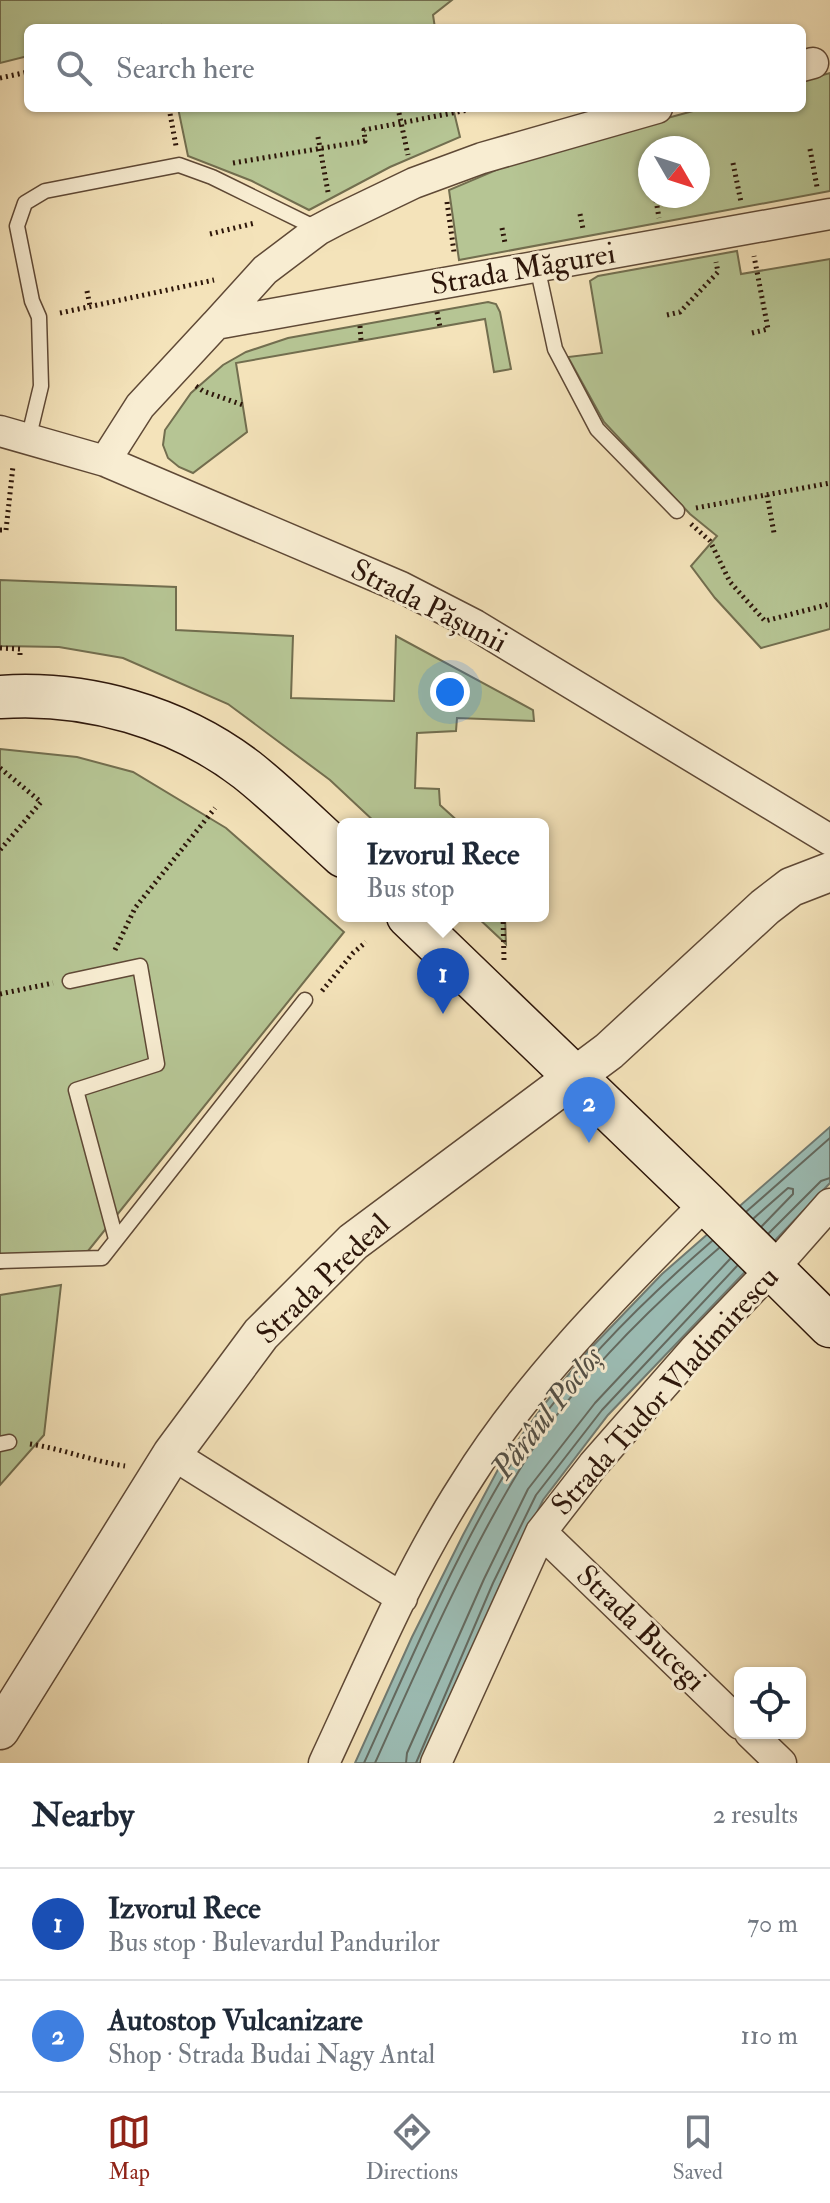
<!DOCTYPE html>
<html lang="en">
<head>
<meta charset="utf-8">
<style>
  body { margin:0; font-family:"IM FELL Double Pica",serif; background:#f2f2f3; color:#1f2937 }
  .controls { position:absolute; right:24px; bottom:24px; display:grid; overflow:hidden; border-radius:12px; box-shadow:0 2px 6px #0004 }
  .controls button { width:72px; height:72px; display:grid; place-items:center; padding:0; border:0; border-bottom:2px solid #e0e1e3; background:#fff; color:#1f2937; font:40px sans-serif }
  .compass { position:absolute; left:638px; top:136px; width:72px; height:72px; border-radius:50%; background:#fff; box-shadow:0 2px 6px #0004; rotate:129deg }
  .you { position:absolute; left:450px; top:692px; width:28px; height:28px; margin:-20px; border:6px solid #fff; border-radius:50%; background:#1a73e8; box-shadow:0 0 0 12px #1a73e833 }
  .badge { display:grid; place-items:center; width:52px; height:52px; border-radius:50%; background:#8f2418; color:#fff; font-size:26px; font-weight:700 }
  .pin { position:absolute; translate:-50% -66px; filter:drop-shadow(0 2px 4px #0008) }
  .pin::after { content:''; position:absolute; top:42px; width:28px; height:24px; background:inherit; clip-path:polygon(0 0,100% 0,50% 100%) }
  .popup { position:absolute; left:337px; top:818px; width:212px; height:104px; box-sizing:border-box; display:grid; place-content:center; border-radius:12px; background:#fff; filter:drop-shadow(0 2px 6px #0005); font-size:26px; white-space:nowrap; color:#747a83 }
  .popup b { font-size:30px; color:#1f2937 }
  .popup::after { content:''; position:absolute; left:50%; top:100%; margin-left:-16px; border:16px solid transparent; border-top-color:#fff }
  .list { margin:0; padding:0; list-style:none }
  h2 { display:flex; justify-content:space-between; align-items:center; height:104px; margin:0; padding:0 32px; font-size:34px }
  h2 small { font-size:26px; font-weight:400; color:#747a83 }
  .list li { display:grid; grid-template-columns:52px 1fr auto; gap:24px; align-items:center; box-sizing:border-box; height:112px; padding:0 32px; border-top:2px solid #e0e1e3 }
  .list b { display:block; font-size:30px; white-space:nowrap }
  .list p { margin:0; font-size:26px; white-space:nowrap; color:#747a83 }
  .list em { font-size:26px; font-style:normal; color:#747a83 }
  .icon { flex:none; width:44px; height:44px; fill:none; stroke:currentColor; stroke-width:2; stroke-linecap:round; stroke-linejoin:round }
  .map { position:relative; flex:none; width:830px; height:1763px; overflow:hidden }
  .search { position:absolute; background:#fff; box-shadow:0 2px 6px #0004; left:24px; right:24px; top:24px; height:88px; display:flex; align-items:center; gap:20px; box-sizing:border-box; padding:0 28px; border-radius:12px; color:#747a83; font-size:30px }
  .sheet { height:328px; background:#fff }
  nav { display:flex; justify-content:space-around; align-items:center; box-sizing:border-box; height:112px; border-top:2px solid #e0e1e3; background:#fff; font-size:22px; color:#747a83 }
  nav a { display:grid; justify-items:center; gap:4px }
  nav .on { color:#8f2418 }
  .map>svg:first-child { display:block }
  .green { fill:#b6c594; stroke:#726e4f; stroke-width:2; fill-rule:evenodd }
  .water { fill:#9cbdb5; stroke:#707a71; stroke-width:2 }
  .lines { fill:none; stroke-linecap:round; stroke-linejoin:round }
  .shore { stroke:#646a60; stroke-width:2 }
  .service-casing { stroke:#5f4936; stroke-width:17 }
  .minor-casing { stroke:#5f4936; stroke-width:33 }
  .tertiary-casing { stroke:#5f4936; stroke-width:41 }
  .secondary-casing { stroke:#2d160a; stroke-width:45 }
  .path { stroke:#2d160a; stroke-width:5; stroke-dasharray:2 4; stroke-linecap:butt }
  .service { stroke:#f8edd2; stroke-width:14 }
  .minor { stroke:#f8edd2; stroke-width:30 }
  .tertiary { stroke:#f8edd2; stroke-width:38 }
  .secondary { stroke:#f8edd2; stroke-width:42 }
  .labels { text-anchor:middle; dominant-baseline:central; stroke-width:6; stroke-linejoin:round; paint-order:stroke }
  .street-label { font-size:30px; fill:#2d160a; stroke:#f8edd2 }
  .water-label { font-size:32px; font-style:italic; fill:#545046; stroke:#f8edd2 }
</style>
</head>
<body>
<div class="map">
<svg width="830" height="1763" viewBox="0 0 830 1763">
  <rect width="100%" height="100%" fill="#f4e3ba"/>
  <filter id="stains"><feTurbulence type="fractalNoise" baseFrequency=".0025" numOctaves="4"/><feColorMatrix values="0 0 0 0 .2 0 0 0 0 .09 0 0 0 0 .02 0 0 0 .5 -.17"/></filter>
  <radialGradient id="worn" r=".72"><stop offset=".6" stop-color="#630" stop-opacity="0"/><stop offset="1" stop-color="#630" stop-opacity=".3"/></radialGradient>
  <path class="green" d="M0 0H452L433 15 435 28H162L161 25 150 28H28V56L0 63Z
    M830 73V191L459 260 449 190 532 155 704 108H802V81ZM650 148H698V196H650Z
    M178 108H453L460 137 390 167 309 210 252 181 188 156Z
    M737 251 741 274 830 259V629L761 648 715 598 691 566 717 536 690 514 604 422 568 357 602 353 590 281 598 276Z
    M488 302 496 304 500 312 511 369 494 372 485 319 236 363 247 432 193 473 179 467 168 458 163 445 165 430 191 393 223 365 246 352 288 338Z
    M0 580 176 587V630L293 636 291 698 394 701 396 636 533 710 534 721 457 718 456 731 417 733 415 788 439 789 440 805 461 824H377L330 780 228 704 123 658 59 647 0 646Z
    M0 749 77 757 133 772 226 828 344 932 88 1251 0 1269Z
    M476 916H505L506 944Z
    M61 1285 44 1435 0 1485V1295Z"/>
  <path class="water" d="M830 1127V1183L608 1415 543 1500 501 1586 423 1763H355L412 1637 463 1535 502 1462 546 1402 587 1352 662 1274Z"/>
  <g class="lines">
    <path class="shore" d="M747 1211 830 1138
      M754 1218 788 1188 793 1189V1194L762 1226
      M769 1233 821 1181 830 1178
      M364 1763C409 1664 452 1561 509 1467 561 1382 636 1307 712 1241
      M375 1763C419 1665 462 1566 517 1474 568 1388 644 1313 719 1248
      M406 1763 407 1753 484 1579 528 1489 595 1403 730 1259
      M416 1763 493 1583 536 1495 602 1410 737 1266"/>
    <g class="service-casing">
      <path id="service" d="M537 266 555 349 597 429 677 511
        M28 440 41 386 39 317 32 301 17 226 25 203 45 191 179 165 212 177 318 229
        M70 981 140 966 157 1064 76 1090 116 1239
        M0 1261 102 1258 305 1000
        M0 1444 9 1442"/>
    </g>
    <g class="minor-casing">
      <path id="minor" d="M802 66 813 63
        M216 324 265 270 318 230 337 220 414 183 482 158 657 108
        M0 431 105 461 401 587 475 625 830 840
        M105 461 140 406 216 324 830 214
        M172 1454 402 1598
        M541 1532 740 1724
        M750 1733 781 1763
        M324 1763C368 1669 408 1572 464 1485 529 1380 620 1290 706 1203
        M436 1763 541 1532 593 1465 694 1350 785 1255 830 1204"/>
    </g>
    <g class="tertiary-casing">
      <path id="tertiary" d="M0 1730 172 1454 261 1334 353 1242 609 1051 765 907 791 887 830 872"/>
    </g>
    <g class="secondary-casing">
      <path id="secondary" d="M0 697C87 691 178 717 247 770 281 797 312 828 343 856
        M408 916 706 1203 830 1326"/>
    </g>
    <path class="path" d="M0 78 28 72
      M169 108 176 146
      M399 113 408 155
      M318 137 328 192
      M810 149 817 187
      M233 163 365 141 364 130 468 110
      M733 163 741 202
      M656 200 659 218
      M447 202 454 252
      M580 214 583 229
      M502 228 505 243
      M210 234 255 223
      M87 291 90 306
      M437 312 440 327
      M60 313 214 280
      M667 315 680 312 718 272 716 262
      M360 326 361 341
      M752 333 768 329 754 256
      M196 386 203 391 243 405
      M767 495 774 533
      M696 508 830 483
      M691 524 710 541 730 582 765 621 830 604
      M0 530H6L13 466
      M0 648 20 649V656
      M0 768 41 802 0 850
      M503 916 504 960
      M115 950 135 908 215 808
      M322 991 353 953 366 942
      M0 994 53 983
      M30 1444C63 1449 92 1461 125 1466"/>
    <use href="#service" class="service"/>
    <use href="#minor" class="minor"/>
    <use href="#tertiary" class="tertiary"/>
    <use href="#secondary" class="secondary"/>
  </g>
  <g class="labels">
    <g class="street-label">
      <text transform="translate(523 269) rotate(-10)">Strada Măgurei</text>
      <text transform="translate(429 606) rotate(27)">Strada Pășunii</text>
      <text transform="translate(323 1279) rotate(-44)">Strada Predeal</text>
      <text transform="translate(665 1391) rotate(-48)">Strada Tudor Vladimirescu</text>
      <text transform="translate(641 1628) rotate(44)">Strada Bucegi</text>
    </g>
    <g class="water-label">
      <text transform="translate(547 1413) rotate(-52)">Pârâul Pocloș</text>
    </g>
  </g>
  <rect width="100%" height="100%" filter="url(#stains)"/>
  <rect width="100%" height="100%" fill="url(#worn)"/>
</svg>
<div class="controls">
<button><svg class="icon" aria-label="locate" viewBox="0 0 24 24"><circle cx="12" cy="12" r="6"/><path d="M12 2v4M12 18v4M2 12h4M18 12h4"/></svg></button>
</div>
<svg class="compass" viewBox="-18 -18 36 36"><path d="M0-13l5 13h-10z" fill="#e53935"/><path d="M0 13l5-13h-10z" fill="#747a83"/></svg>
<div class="you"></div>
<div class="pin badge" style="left:443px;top:1014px;background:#1a4fb4">1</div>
<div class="popup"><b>Izvorul Rece</b>Bus stop</div>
<div class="pin badge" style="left:589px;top:1143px;background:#3f7fe0">2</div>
<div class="search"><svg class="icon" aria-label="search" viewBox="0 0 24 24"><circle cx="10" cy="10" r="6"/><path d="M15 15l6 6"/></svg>Search here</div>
</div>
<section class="sheet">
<h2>Nearby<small>2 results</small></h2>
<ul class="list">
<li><span class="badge" style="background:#1a4fb4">1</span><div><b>Izvorul Rece</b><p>Bus stop · Bulevardul Pandurilor</p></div><em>70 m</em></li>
<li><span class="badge" style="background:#3f7fe0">2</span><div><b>Autostop Vulcanizare</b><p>Shop · Strada Budai Nagy Antal</p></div><em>110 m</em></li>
</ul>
</section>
<nav>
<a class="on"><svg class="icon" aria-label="map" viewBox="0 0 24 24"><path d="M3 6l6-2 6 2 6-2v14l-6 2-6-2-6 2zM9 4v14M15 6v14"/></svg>Map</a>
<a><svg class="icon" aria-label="directions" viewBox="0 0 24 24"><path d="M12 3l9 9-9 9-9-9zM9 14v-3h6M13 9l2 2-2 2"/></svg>Directions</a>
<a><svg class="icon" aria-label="saved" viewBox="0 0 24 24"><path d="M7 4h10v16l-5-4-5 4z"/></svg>Saved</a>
</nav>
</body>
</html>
